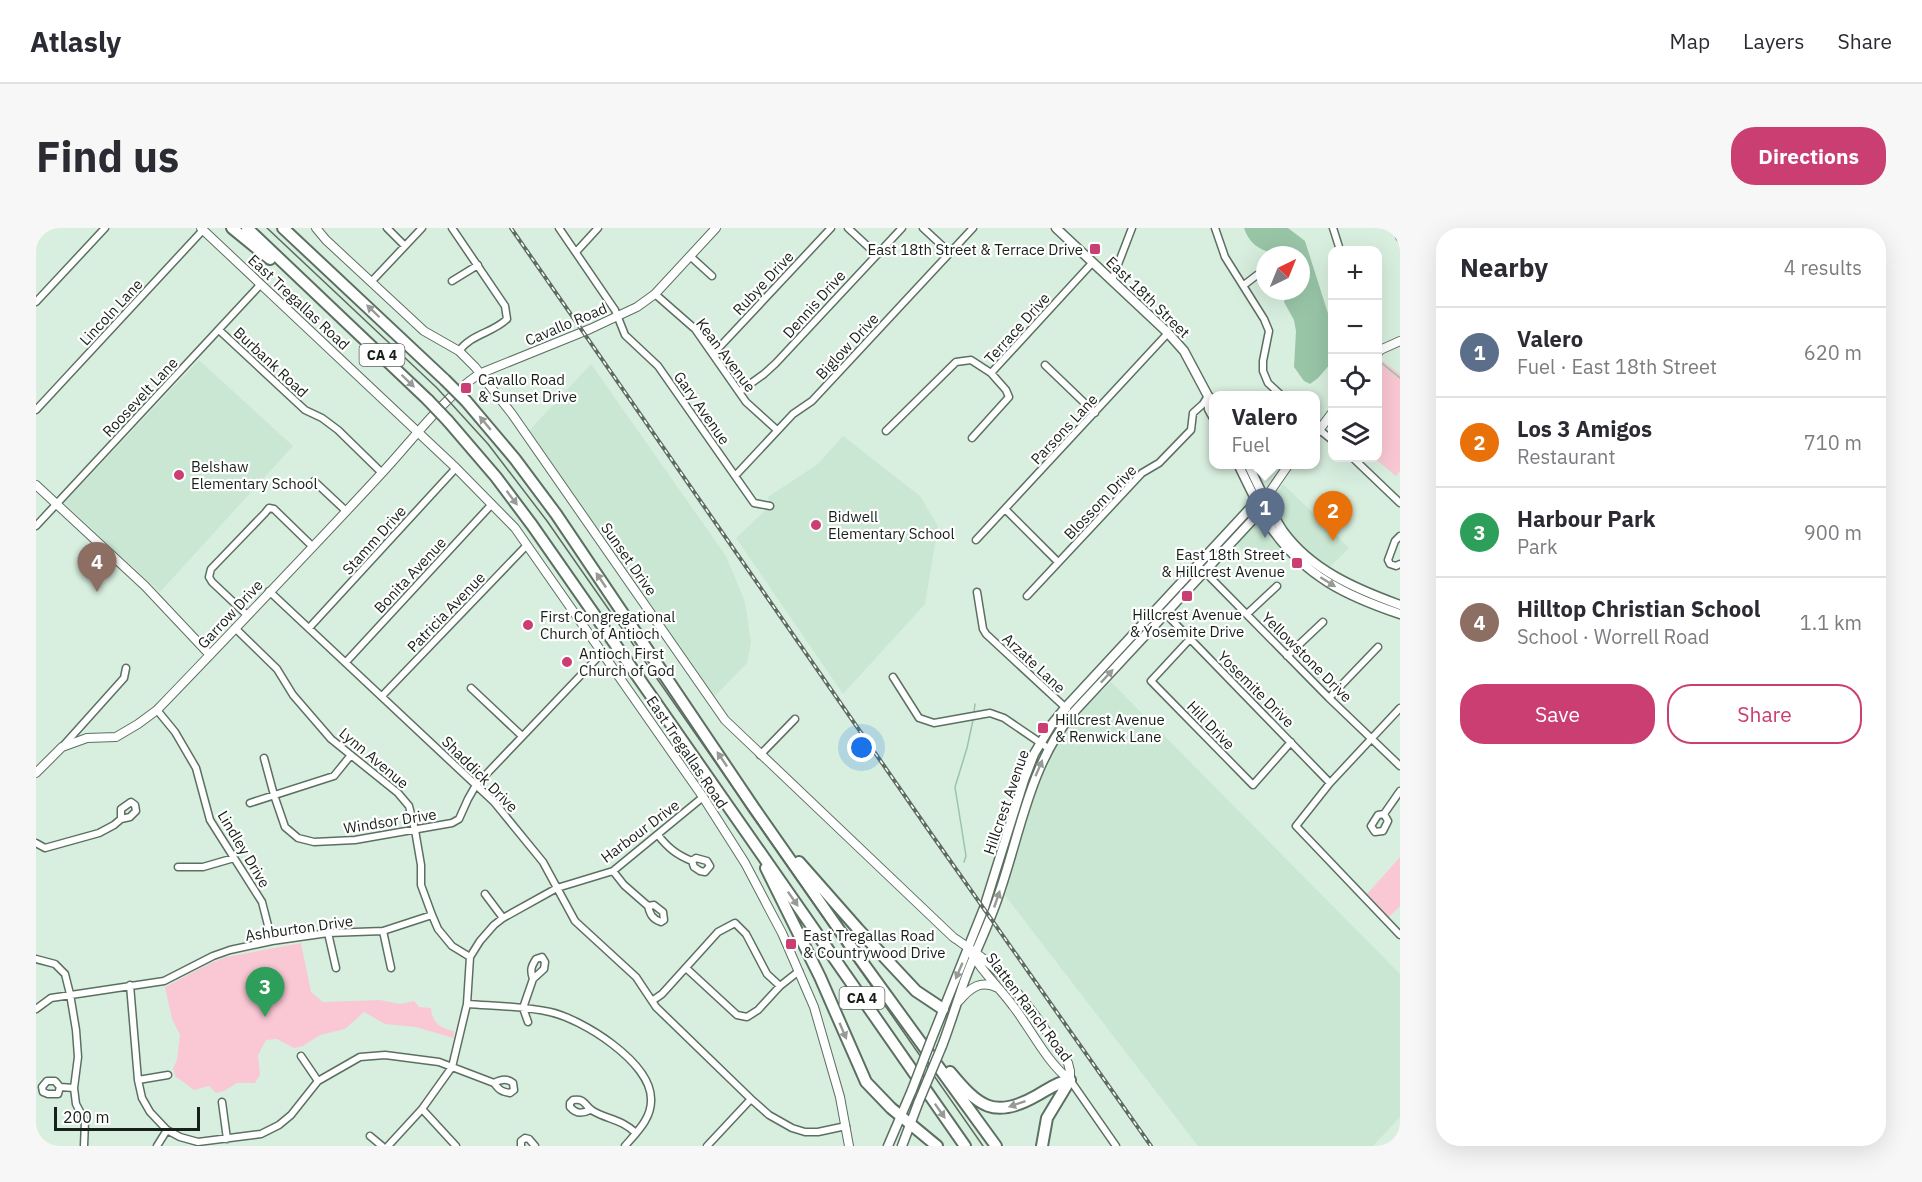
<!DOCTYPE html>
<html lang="en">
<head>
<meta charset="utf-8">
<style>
  body { margin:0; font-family:"IBM Plex Sans",sans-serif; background:#f7f7f7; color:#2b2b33 }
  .controls { position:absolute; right:18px; top:18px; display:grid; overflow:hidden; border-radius:12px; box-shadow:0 6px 24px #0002 }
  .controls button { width:54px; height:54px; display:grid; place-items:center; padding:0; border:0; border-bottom:2px solid #e1e1e2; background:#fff; color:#2b2b33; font:30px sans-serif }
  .compass { position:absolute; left:1220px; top:18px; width:54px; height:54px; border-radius:50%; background:#fff; box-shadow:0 6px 24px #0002; rotate:43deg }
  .scale { position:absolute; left:18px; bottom:15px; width:146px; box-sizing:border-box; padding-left:6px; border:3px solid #18201a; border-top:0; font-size:16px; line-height:21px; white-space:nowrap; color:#18201a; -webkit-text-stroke:4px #fff; paint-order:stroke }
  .you { position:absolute; left:826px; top:520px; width:21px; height:21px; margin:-15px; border:4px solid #fff; border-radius:50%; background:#1a73e8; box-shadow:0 0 0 9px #1a73e833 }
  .badge { display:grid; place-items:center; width:39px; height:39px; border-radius:50%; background:#ca3e71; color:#fff; font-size:20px; font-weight:700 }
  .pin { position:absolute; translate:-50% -50px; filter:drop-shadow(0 2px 3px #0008) }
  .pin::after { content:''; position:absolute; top:32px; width:21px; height:18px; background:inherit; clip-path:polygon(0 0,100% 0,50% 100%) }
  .popup { position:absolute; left:1173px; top:163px; width:111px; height:78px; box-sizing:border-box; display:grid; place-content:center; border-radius:12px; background:#fff; filter:drop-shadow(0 2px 4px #0005); font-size:20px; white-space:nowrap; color:#7c7c81 }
  .popup b { font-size:22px; color:#2b2b33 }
  .popup::after { content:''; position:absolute; left:50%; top:100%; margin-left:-12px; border:12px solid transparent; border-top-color:#fff }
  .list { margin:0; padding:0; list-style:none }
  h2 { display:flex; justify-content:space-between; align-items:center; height:78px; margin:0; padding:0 24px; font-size:26px }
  h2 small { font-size:20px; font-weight:400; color:#7c7c81 }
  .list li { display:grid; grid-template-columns:39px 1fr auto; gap:18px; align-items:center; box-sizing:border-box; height:90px; padding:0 24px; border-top:2px solid #e1e1e2 }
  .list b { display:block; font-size:22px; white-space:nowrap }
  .list p { margin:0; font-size:20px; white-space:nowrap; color:#7c7c81 }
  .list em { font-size:20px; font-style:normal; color:#7c7c81 }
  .actions { display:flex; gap:12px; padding:18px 24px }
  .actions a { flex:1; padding:14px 0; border:2px solid #ca3e71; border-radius:24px; text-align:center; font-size:21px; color:#ca3e71 }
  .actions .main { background:#ca3e71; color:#fff }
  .icon { flex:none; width:33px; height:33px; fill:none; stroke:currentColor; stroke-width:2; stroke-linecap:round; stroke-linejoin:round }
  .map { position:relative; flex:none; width:1364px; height:918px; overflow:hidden; border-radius:24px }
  header { display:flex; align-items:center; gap:36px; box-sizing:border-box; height:84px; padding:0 30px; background:#fff; border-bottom:2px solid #e1e1e2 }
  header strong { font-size:28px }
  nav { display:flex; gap:33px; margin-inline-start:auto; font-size:21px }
  .intro { display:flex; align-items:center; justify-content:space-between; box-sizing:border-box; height:144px; padding:0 36px }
  h1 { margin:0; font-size:42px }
  .button { padding:15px 27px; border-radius:24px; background:#ca3e71; color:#fff; font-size:21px; font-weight:700 }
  main { display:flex; gap:36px; padding:0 36px }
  aside { flex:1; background:#fff; border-radius:24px; box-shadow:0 6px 24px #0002 }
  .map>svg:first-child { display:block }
  .built { fill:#c9e7d2 }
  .green { fill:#fac8d4 }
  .water { fill:#99c5a7 }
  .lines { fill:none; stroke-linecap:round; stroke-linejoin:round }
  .stream { stroke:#99c5a7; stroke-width:1.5 }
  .minor-casing { stroke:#5c7062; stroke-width:9 }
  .tertiary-casing { stroke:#5c7062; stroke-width:10 }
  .secondary-casing { stroke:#5c7062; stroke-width:11 }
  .motorway-casing { stroke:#5c7062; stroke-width:14 }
  .minor { stroke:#fff; stroke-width:6 }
  .tertiary { stroke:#fff; stroke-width:8 }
  .secondary { stroke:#fff; stroke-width:8 }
  .motorway { stroke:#fff; stroke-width:10 }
  .tram { stroke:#5d6b61; stroke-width:1.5 }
  .rail-casing { stroke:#5d6b61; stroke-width:4 }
  .rail { stroke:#fff; stroke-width:1.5; stroke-dasharray:4.5; stroke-linecap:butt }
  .secondary-bridge-casing { stroke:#5c7062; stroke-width:11; stroke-linecap:butt }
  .motorway-bridge-casing { stroke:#5c7062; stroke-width:14; stroke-linecap:butt }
  .secondary-bridge { stroke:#fff; stroke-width:8 }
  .motorway-bridge { stroke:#fff; stroke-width:10 }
  .oneway { fill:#979b98 }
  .poi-dot { fill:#ca3e71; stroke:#fff; stroke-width:2 }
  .labels { text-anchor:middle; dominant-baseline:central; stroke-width:4.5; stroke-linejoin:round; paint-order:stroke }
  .shield { fill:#fff; stroke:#5d635f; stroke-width:1.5 }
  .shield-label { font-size:14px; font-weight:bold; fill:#18201a }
  .poi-label { font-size:15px; fill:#18201a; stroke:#fff; text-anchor:start }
  .street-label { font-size:15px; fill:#18201a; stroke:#fff }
</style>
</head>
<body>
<header>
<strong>Atlasly</strong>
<nav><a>Map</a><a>Layers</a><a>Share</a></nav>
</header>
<div class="intro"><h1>Find us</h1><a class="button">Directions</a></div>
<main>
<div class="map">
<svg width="1364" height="918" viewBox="0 0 1364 918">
  <rect width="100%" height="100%" fill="#d8efdf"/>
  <path class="built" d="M163 132 257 218 124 364 28 275Z
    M555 136 690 328 709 374 715 414 711 435 675 472 490 206Z
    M807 208 884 268 902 298 889 376 807 466 700 310 734 278 732 269 782 236Z
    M1247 256 1313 320 1292 341 1261 315 1222 336 1213 334 1200 314 1229 282Z
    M1075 454 1364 746V889L1337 918H1162L968 666 1000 562 1022 513 1055 473Z"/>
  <path class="green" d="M1344 131 1364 146V243L1360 248 1338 230H1342V135Z
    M1364 629V678L1353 689 1331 666Z
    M265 715 275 764 287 774 344 772 364 776 378 773 383 779 395 780C396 795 404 800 418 803L417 810 380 799 349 796 328 784 309 801 284 807 267 818 258 820 241 811 230 812 222 827 224 847 219 855H201L188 863 180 865 173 858 158 862 139 848 137 840 141 832 144 807 136 791 129 759 175 735 190 729Z"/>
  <path class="water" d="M1208 0H1252L1269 13 1296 98V134L1282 150 1274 156 1268 153 1258 139 1260 103 1258 92 1248 74 1249 63H1265V27C1242 27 1216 26 1208 0Z"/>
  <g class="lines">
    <path class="stream" d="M1343 133 1364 150
      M938 484 939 476
      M928 634 930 628 919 559 931 520 937 492"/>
    <g class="minor-casing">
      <path id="minor" d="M351 0 369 18
        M416 0 469 78 471 91C457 105 435 106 423 123
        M523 0 579 82 589 107 622 138 718 275 734 278
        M812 0 840 26
        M887 0 914 25
        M1179 0 1189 29 1228 91 1233 103 1227 133V143L1232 155 1246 168
        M1297 0 1304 22
        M540 24 562 0
        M654 28 676 48
        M1076 52 1096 0
        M336 53 386 0
        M416 53 442 37
        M1208 57 1221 47
        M619 66 659 101 710 174 741 202
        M0 74 69 0
        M183 102 269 182 286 190 302 202 346 245
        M677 126 795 0
        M1009 137 1059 185
        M703 164 728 146 740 135 866 0
        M0 182 167 2
        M1280 199 1296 212
        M850 203 920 134 935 132 955 145
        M936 210 973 169 970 162 955 145 1057 34
        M1317 230 1364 275
        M699 248 757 186 776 173 937 0
        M278 253 310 283
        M969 281 1022 334
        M0 298 225 56
        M1364 308 1359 313 1352 332 1354 336 1360 338 1364 336
        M940 312 1132 105
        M1166 341 1293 470 1364 538
        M233 363 458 574 507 634 539 693 600 749 620 779 715 871 733 887 756 900 769 904H782L810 898
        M941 364 947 401 950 406 1031 481
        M991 368 1106 245 1123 235 1155 202 1157 185 1167 176 1172 168
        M1129 385 1294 555
        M1211 386 1241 358
        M211 387 176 354 173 349 175 341 229 285 233 280 238 281 276 318
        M199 400 241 441 257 467 295 511 362 565 373 578 379 602 385 637V657L396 687 402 701 416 718 434 729
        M273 400 420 240
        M1154 411 1115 453 1217 557 1255 514
        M1251 428 1287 394
        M310 434 456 276
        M857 449 883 490 898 495 954 485 968 490 1012 520
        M435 460 486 508
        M346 468 491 317
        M1293 470 1342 419
        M1364 480 1294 555 1260 598 1364 707
        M121 482 139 504 160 540 174 592 226 674 236 713
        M27 518 88 450 90 440
        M724 527 759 491
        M228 530 238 567 249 599 262 610 278 614 319 612 416 595 423 591 432 571 440 557 566 425
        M214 575 298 548 315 527
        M1348 586 1352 593 1347 603 1339 604 1335 598 1342 587 1348 586 1364 563
        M622 607C632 620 641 627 656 633L660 630 671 633 674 638 669 644 664 643 658 639 656 633
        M0 615 9 620 63 605 78 597 85 591 94 589 100 583 99 577 95 574 85 581V591
        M142 639H167L198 630
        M577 643 588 657 612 678
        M449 666 467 690
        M618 677 627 684 628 692 625 694C616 691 614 686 612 678Z
        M347 703 355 740
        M292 705 300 740
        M0 731 19 736 29 746 34 766 40 802 42 829 38 860 40 876 49 893 48 918
        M650 740 701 787 711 789 722 782 744 758 763 743
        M94 757 102 852 106 870 114 884 131 902 144 909 162 914 225 906 243 897 255 887 282 853 324 829 349 827 403 834 458 855C463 862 466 864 474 865L478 862 477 855C471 850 465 851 458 855
        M616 773 626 766 682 704 699 695 710 706 731 746 744 758
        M431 776C459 778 487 778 514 784 546 791 615 834 615 871 616 890 601 904 589 918
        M0 781 15 770 128 753 177 728 194 722 236 713 292 705 347 703 396 687
        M492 794 487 780 497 751 508 741 509 734 506 729 500 731C495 739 494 742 497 751
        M265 828 282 853
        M102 852 132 847
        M1034 852 1080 918
        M24 859 22 866H12L7 864 6 859 11 853H19L24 859 38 860
        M186 874 191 911
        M386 881 420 918
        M554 882C546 886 540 886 534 879V875L537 872C550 870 548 878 557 883 573 892 585 891 600 905
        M334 908 346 918
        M121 918 131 902
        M352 918 386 881 416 839 431 776 434 729 444 713 458 697 467 690 521 660 577 643 667 569
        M485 918V913L489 910 493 911 499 918
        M671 918 715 871"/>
    </g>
    <g class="tertiary-casing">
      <path id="tertiary" d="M165 0 420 240 479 300 667 569 709 635 729 673 746 705 778 779 804 869 813 918
        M280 0 290 12 388 103 423 123 439 139 476 186 689 492 917 709C931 719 946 728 958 740 987 767 1010 802 1032 835L1034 843V852
        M1361 0 1364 9
        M1342 125 1344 122 1364 113
        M1280 206 1296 185
        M0 257 109 358 174 427
        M1229 271 1253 236
        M0 545 26 519 51 510 80 509 102 496 121 482C196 404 271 326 344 247 376 213 404 173 443 146L554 101 601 79 619 66 680 0
        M936 726C947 745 964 760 977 778 995 801 1011 835 1034 852
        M923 773C934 760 945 751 962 760"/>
    </g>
    <g class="secondary-casing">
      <path id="secondary" d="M1020 0 1132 105 1148 123 1172 168 1178 173
        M1172 168 1173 181 1178 190
        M1202 236C1213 258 1223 281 1236 301 1270 349 1311 368 1364 386
        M1212 236C1223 259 1233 282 1247 303 1275 342 1320 361 1364 377
        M896 810 948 680 988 552 998 526 1016 496 1029 480 1217 277 1229 271
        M906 818C914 797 920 777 927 757 938 725 954 695 964 663 985 601 994 538 1036 486L1221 287 1229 271
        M852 918 876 862
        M866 918 883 873"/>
    </g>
    <g class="motorway-casing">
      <path id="motorway" d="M196 0 234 31
        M211 0 392 172
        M247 0 409 152
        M430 173 479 231 520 286 718 580 811 713 960 918
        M412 193 460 249 496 297 929 918
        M763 634 822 701 880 763 907 781
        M730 640 784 749 830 854 855 880 901 918
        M914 844C942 878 958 892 1000 868 1011 862 1021 854 1034 852
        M1006 918 1011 890 1034 852"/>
    </g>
    <use href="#minor" class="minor"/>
    <use href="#tertiary" class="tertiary"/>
    <use href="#secondary" class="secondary"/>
    <use href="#motorway" class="motorway"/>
    <path class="tram" d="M231 0 401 160 452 216 511 293 947 918"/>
    <g class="rail-casing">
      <path id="rail" d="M475 0 896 607 1115 918"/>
    </g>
    <use href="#rail" class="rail"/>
    <g class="secondary-bridge-casing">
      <path id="secondary-bridge" d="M876 862 896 810
        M883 873 906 818"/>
    </g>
    <g class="motorway-bridge-casing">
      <path id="motorway-bridge" d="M409 152 430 173
        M392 172 412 193"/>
    </g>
    <use href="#secondary-bridge" class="secondary-bridge"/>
    <use href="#motorway-bridge" class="motorway-bridge"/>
  </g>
  <defs><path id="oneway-solid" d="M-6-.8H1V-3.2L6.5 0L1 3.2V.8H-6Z" transform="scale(1.5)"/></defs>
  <g class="oneway">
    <use href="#oneway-solid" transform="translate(337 83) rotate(-136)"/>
    <use href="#oneway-solid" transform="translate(372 153) rotate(44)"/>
    <use href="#oneway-solid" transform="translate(449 195) rotate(-130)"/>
    <use href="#oneway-solid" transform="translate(476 270) rotate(53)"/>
    <use href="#oneway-solid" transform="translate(565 352) rotate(-124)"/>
    <use href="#oneway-solid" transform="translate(1292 354) rotate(32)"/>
    <use href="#oneway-solid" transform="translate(1071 448) rotate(-47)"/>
    <use href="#oneway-solid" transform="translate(686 531) rotate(-124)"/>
    <use href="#oneway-solid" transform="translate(1003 540) rotate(-67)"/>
    <use href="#oneway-solid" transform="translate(757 671) rotate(55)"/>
    <use href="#oneway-solid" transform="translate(961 671) rotate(-71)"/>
    <use href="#oneway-solid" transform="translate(923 743) rotate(113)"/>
    <use href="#oneway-solid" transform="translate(807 803) rotate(67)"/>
    <use href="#oneway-solid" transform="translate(981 876) rotate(161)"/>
    <use href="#oneway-solid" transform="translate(904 883) rotate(55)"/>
  </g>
  <g class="poi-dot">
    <rect x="1053" y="15" width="12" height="12" rx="3"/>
    <rect x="424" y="154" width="12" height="12" rx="3"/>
    <circle cx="143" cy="247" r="6"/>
    <circle cx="780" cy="297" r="6"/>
    <rect x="1255" y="329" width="12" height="12" rx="3"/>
    <rect x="1145" y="362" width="12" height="12" rx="3"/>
    <circle cx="492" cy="397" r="6"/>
    <circle cx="531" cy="434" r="6"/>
    <rect x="1001" y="494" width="12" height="12" rx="3"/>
    <rect x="749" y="710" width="12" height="12" rx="3"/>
  </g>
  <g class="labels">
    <g class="shield">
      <rect x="323.5" y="116" width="45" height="22" rx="4.5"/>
      <rect x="803.5" y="759" width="45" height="22" rx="4.5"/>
    </g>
    <g class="shield-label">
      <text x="346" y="127">CA 4</text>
      <text x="826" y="770">CA 4</text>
    </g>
    <g class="poi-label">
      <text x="1047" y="21" text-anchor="end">East 18th Street &amp; Terrace Drive</text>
      <text x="442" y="151">Cavallo Road<tspan x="442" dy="17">&amp; Sunset Drive</tspan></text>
      <text x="155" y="238">Belshaw<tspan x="155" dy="17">Elementary School</tspan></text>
      <text x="792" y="288">Bidwell<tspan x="792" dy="17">Elementary School</tspan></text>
      <text x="1249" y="326" text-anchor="end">East 18th Street<tspan x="1249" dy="17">&amp; Hillcrest Avenue</tspan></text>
      <text x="1151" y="386" text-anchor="middle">Hillcrest Avenue<tspan x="1151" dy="17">&amp; Yosemite Drive</tspan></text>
      <text x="504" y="388">First Congregational<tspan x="504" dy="17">Church of Antioch</tspan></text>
      <text x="543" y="425">Antioch First<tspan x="543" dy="17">Church of God</tspan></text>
      <text x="1019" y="491">Hillcrest Avenue<tspan x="1019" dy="17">&amp; Renwick Lane</tspan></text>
      <text x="767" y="707">East Tregallas Road<tspan x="767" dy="17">&amp; Countrywood Drive</tspan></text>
    </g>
    <g class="street-label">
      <text transform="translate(727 55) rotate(-47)">Rubye Drive</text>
      <text transform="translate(1112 69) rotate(44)">East 18th Street</text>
      <text transform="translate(263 74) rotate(43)">East Tregallas Road</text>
      <text transform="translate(778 76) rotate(-48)">Dennis Drive</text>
      <text transform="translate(75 84) rotate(-47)">Lincoln Lane</text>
      <text transform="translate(530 96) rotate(-23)">Cavallo Road</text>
      <text transform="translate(981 100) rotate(-48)">Terrace Drive</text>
      <text transform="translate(811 118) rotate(-47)">Biglow Drive</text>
      <text transform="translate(690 127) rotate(53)">Kean Avenue</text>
      <text transform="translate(235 134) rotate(43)">Burbank Road</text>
      <text transform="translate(104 169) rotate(-47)">Roosevelt Lane</text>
      <text transform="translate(666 180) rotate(55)">Gary Avenue</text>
      <text transform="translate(1028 201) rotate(-47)">Parsons Lane</text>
      <text transform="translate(1064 274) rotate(-46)">Blossom Drive</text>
      <text transform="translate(338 312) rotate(-48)">Stamm Drive</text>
      <text transform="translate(593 331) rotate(55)">Sunset Drive</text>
      <text transform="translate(374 347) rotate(-47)">Bonita Avenue</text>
      <text transform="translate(410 384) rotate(-46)">Patricia Avenue</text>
      <text transform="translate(194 386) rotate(-47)">Garrow Drive</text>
      <text transform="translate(1271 429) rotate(45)">Yellowstone Drive</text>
      <text transform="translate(998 435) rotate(43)">Arzate Lane</text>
      <text transform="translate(1220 461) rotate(45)">Yosemite Drive</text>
      <text transform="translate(1175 497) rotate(46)">Hill Drive</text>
      <text transform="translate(651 524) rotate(56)">East Tregallas Road</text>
      <text transform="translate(338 530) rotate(40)">Lynn Avenue</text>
      <text transform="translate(444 546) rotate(45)">Shaddick Drive</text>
      <text transform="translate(970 574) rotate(-71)">Hillcrest Avenue</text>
      <text transform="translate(354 593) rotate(-9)">Windsor Drive</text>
      <text transform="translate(604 603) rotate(-37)">Harbour Drive</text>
      <text transform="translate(208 621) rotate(59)">Lindley Drive</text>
      <text transform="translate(263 700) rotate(-8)">Ashburton Drive</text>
      <text transform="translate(993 779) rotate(53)">Slatten Ranch Road</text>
    </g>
  </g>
</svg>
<div class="controls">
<button>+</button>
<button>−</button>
<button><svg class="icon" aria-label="locate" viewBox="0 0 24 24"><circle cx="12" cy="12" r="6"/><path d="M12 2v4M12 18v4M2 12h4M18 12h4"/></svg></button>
<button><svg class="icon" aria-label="layers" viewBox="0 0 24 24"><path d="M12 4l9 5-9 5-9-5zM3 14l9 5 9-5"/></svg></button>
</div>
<svg class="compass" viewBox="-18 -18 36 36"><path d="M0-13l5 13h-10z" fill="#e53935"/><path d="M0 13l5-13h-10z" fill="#7c7c81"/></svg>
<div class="scale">200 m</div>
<div class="you"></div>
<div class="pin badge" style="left:1229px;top:310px;background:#5c6f8a">1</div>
<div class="popup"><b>Valero</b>Fuel</div>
<div class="pin badge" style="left:1297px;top:313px;background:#e8710a">2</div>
<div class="pin badge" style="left:229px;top:789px;background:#2e9e5b">3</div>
<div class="pin badge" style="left:61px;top:364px;background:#8d6e63">4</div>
</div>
<aside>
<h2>Nearby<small>4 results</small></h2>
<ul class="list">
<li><span class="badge" style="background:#5c6f8a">1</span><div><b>Valero</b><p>Fuel · East 18th Street</p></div><em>620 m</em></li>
<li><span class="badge" style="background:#e8710a">2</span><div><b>Los 3 Amigos</b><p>Restaurant</p></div><em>710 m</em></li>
<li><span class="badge" style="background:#2e9e5b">3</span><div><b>Harbour Park</b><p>Park</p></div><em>900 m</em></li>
<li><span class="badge" style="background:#8d6e63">4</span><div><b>Hilltop Christian School</b><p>School · Worrell Road</p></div><em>1.1 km</em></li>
</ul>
<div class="actions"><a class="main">Save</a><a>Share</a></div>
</aside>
</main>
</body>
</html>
